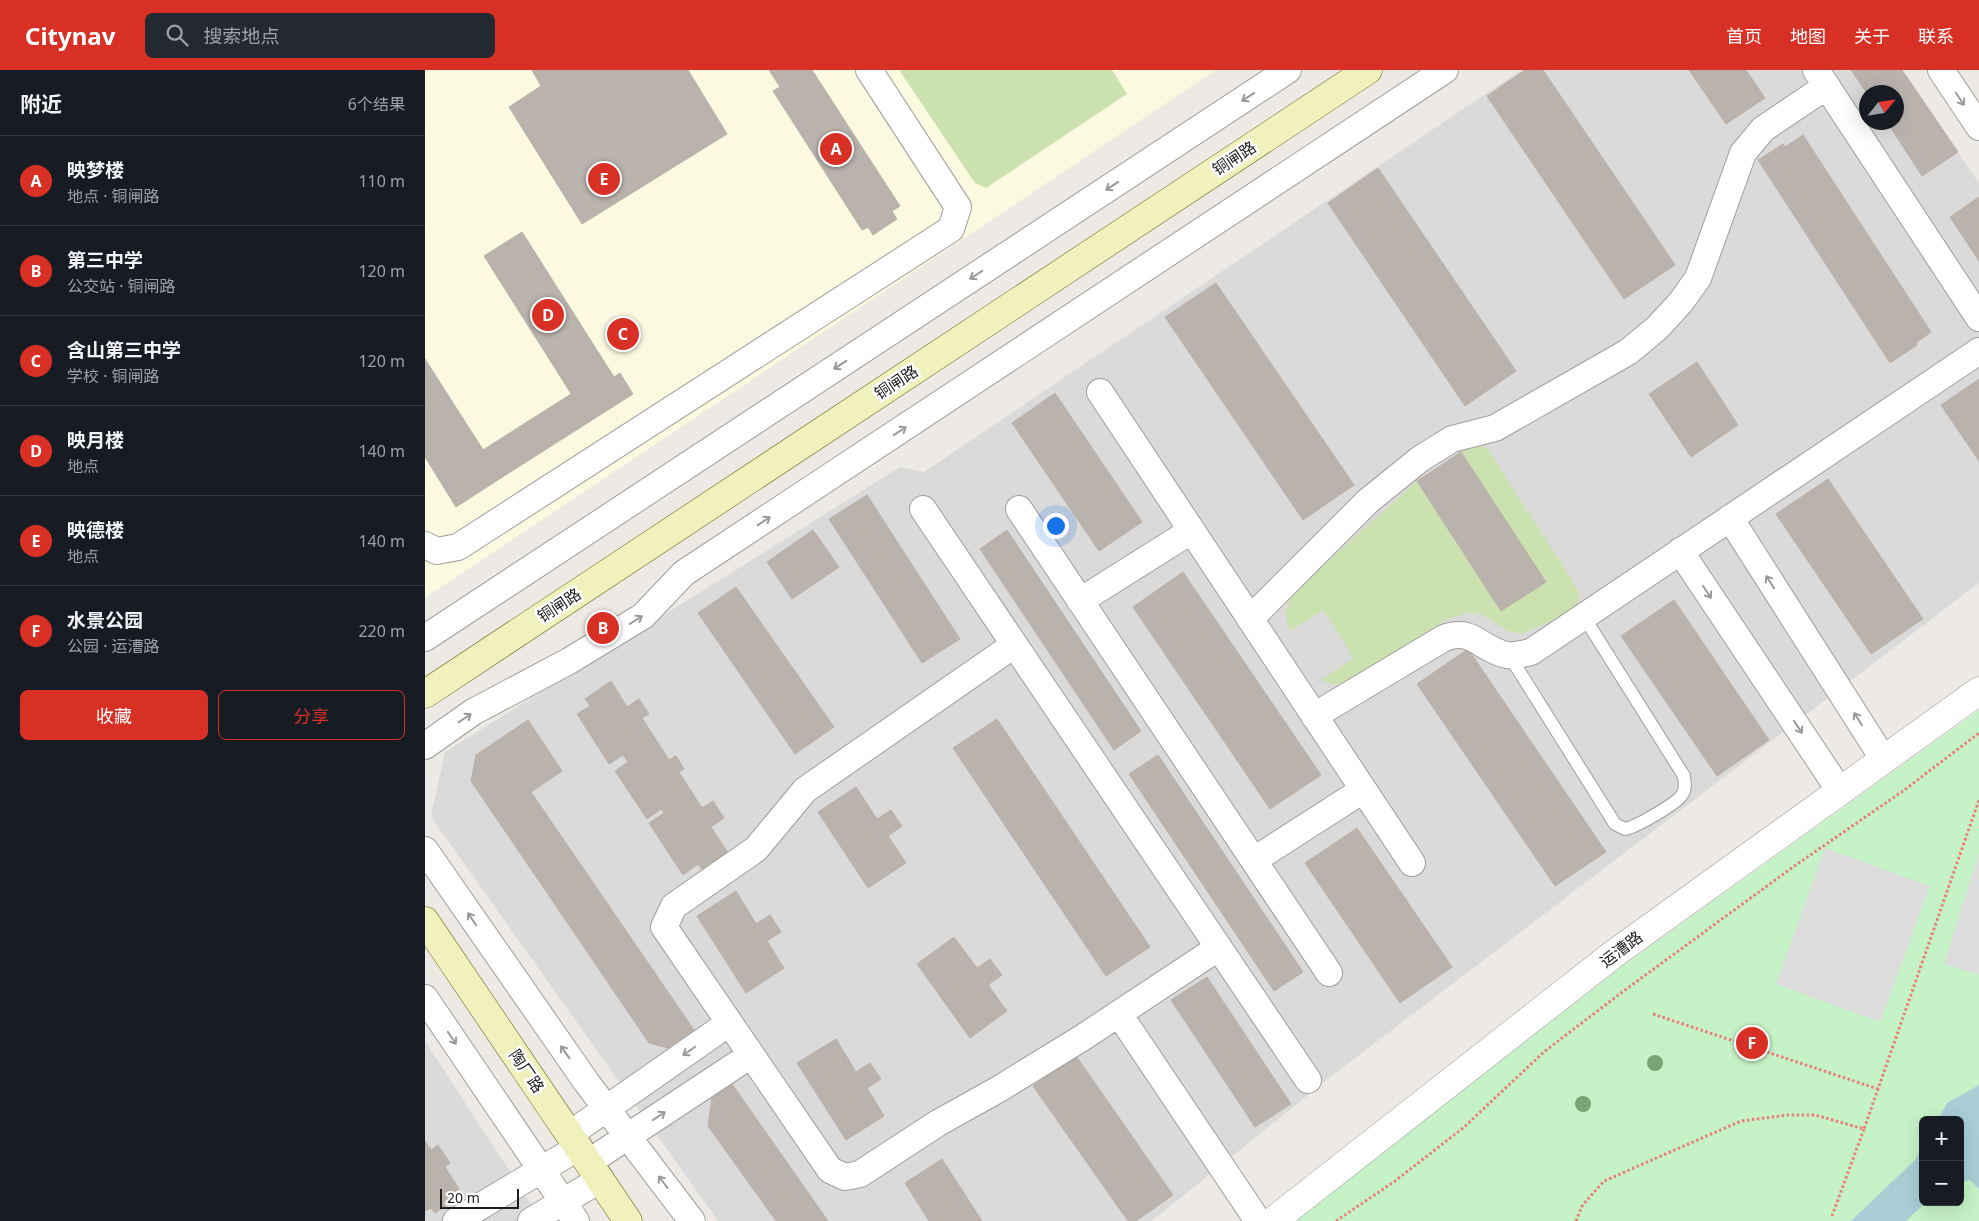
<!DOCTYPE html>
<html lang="zh">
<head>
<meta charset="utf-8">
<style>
  body { margin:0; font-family:"Noto Sans","Noto Sans SC",sans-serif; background:#242831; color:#f1f3f6 }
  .controls { position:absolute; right:15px; bottom:15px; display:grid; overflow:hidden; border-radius:8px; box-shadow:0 5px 20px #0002 }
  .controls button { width:45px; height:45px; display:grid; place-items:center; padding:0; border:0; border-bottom:1px solid #363941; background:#171b24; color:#f1f3f6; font:25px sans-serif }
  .compass { position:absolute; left:1434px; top:15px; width:45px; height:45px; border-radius:50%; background:#171b24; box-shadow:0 5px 20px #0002; rotate:60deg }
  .scale { position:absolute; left:15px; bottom:12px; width:79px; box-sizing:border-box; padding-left:5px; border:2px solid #1d1d1d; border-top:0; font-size:14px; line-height:18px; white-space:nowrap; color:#1d1d1d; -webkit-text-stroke:4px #fff; paint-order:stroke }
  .you { position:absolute; left:630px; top:455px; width:18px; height:18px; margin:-12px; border:4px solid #fff; border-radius:50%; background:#1a73e8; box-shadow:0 0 0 8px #1a73e833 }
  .badge { display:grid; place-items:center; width:32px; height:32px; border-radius:50%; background:#d93025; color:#fff; font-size:16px; font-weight:700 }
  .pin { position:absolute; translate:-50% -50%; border:2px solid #fff; box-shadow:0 1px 5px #0006 }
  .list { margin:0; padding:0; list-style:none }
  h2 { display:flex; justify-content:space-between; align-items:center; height:65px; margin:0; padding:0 20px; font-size:21px }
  h2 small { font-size:16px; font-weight:400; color:#9ea1a6 }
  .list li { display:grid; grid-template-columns:32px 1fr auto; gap:15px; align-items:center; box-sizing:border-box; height:90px; padding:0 20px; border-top:1px solid #363941 }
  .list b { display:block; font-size:19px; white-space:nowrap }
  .list p { margin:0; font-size:16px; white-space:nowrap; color:#9ea1a6 }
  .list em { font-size:16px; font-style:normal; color:#9ea1a6 }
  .actions { display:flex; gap:10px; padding:15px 20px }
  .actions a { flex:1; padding:11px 0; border:1px solid #d93025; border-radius:8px; text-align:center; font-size:18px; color:#d93025 }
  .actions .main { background:#d93025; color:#fff }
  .icon { flex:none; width:28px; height:28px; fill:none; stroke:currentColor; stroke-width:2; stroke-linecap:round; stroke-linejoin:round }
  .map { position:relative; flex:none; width:1554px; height:1151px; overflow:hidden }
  header { display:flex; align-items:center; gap:30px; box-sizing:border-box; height:70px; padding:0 25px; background:#d93025; color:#fff }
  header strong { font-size:24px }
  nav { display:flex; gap:28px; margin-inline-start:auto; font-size:18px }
  .search { width:350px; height:45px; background:#242831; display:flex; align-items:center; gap:12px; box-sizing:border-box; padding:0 18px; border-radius:8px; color:#9ea1a6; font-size:19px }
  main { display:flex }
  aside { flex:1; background:#171b24 }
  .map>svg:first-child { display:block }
  .residential { fill:#dbdada; fill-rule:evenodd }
  .education { fill:#fbf9df }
  .grass { fill:#cbe1af }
  .park { fill:#c5f2c6; fill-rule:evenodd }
  .parking { fill:#ddd }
  .water { fill:#a9ced5 }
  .building { fill:#b9b2ad; stroke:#bcb0a8 }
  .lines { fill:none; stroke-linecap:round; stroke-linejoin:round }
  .service-casing { stroke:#9e9e9e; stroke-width:14 }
  .minor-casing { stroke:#9e9e9e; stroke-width:28 }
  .tertiary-casing { stroke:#9e9e9e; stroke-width:29 }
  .secondary-casing { stroke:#626611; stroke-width:29 }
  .path { stroke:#e97d79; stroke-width:3; stroke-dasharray:2.5 2.5; stroke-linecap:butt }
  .service { stroke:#fff; stroke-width:12 }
  .minor { stroke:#fff; stroke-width:26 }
  .tertiary { stroke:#fff; stroke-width:28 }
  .secondary { stroke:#f1f1bd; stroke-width:28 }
  .tree { fill:#78a575 }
  .oneway { stroke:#999 }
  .labels { text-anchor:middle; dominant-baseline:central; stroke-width:5; stroke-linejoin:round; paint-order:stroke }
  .street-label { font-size:16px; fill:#1d1d1d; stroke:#fff }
</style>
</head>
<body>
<header>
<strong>Citynav</strong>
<div class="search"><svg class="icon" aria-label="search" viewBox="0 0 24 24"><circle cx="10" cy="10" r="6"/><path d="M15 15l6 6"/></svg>搜索地点</div>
<nav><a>首页</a><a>地图</a><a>关于</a><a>联系</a></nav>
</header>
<main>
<aside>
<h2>附近<small>6个结果</small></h2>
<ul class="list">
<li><span class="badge">A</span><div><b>映梦楼</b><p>地点 · 铜闸路</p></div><em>110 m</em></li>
<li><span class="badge">B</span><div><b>第三中学</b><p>公交站 · 铜闸路</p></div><em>120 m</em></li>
<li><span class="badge">C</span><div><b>含山第三中学</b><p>学校 · 铜闸路</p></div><em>120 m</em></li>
<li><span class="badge">D</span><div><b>映月楼</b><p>地点</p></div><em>140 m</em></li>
<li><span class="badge">E</span><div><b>映德楼</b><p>地点</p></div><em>140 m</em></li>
<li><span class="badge">F</span><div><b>水景公园</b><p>公园 · 运漕路</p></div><em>220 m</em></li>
</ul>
<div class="actions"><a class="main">收藏</a><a>分享</a></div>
</aside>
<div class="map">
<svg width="1554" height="1151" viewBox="0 0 1554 1151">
  <rect width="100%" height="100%" fill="#ede9e4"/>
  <path class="residential" d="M1096 0H1477L1554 113V513L904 1008 727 1151H293L6 747 20 682 475 397 499 402ZM1442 22H1472V52H1442Z
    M0 971 117 1151H0Z"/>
  <path class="education" d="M0 0H791L0 528Z"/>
  <path class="grass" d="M474 0H687L702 24 561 118 550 113Z
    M1048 374 1062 378 1154 521 1153 533 1142 544 1097 564 1083 561 1057 544 1040 543 1021 550 922 612 908 615 896 610 929 588 898 540 865 561C858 545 860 535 870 521L992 411 1076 540 1121 512 1036 382Z"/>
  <path class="park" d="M1554 640V1151H871L1199 895ZM1498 1050H1535V1132H1498Z"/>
  <path class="parking" d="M1400 778 1505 816 1455 952 1351 914Z
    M1554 783V905L1519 894Z"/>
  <path class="water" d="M1554 1015V1119L1545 1110 1535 1112V1050H1513L1522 1033Z
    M1498 1077V1132H1501L1481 1151H1426L1490 1090Z"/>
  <path class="building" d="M107 0H263L302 64 157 154 84 37 116 16Z
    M344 0H387L475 136 467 141 472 149 448 165 443 157 437 160 348 21 355 17Z
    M1100 0H1118L1250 195 1199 229 1062 26Z
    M1264 0H1321L1340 28 1301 54Z
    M1426 0H1477L1533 82 1497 106 1462 52H1472V22L1442 23Z
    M1378 65 1506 262 1491 273 1492 275 1465 293 1333 90 1358 74 1360 77Z
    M953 98 1091 301 1040 336 903 133Z
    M1554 127V191L1525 147Z
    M97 162 189 307 195 303 208 324 164 352 59 186Z
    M791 213 929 415 878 450 740 247Z
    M0 289 76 408 31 437 0 387Z
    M1272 292 1313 355 1266 387 1224 324Z
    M1554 309V391L1516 335Z
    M630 323 717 452 674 481 587 353Z
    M146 324 164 352 76 408 58 380Z
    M1036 382 1121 512 1076 541 992 411Z
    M1403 409 1498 549 1446 584 1351 444Z
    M442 425 535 569 497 593 404 449Z
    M388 460 414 497 367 529 342 492Z
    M582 460 716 661 689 680 555 479Z
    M758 502 896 705 845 739 708 537Z
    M311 517 409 657 370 684 273 543Z
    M1249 530 1344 670 1292 706 1196 566Z
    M1043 579 1181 782 1130 816 992 614Z
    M186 611 202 637 214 629 224 644 217 648 244 690 251 686 259 699 254 702 277 738 288 731 299 748 286 757 303 783 277 799 273 794 258 805 224 753 239 743 236 739 222 749 190 701 203 692 198 685 184 694 152 644 165 636 160 629Z
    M572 649 725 877 681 906 528 678Z
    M103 650 137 701 106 722 269 960 243 978 224 973 46 711 51 685Z
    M733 685 878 902 849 921 704 704Z
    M431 717 452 749 466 740 477 756 463 766 481 793 443 818 393 742Z
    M932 758 1027 897 975 933 880 793Z
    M311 821 331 854 345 845 356 862 342 871 359 898 321 923 272 846Z
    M529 867 552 898 565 889 577 905 563 915 582 941 545 968 492 894Z
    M782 907 866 1034 830 1057 746 930Z
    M411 969 431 1002 445 993 456 1009 442 1018 459 1046 421 1070 372 993Z
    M651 986 748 1125 711 1151H703L608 1016Z
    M307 1014 403 1151H351L283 1056 287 1028Z
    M0 1071 6 1080 13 1075 25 1093 20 1097 34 1119 25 1124 29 1130 10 1143 6 1138 0 1141Z
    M517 1089 557 1151H504L480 1113Z"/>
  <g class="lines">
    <g class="service-casing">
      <path id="service" d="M1084 585 1190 754 1200 759C1211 757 1251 734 1257 725 1261 719 1260 714 1259 706L1159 547"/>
    </g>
    <g class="minor-casing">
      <path id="minor" d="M1391 0 1554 248
        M1516 0 1554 57
        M675 322 987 793
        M498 439 883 1010
        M594 439 904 903
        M1305 448 1459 690
        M0 475 12 481 33 477 526 159 533 137 444 0
        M1255 481 1415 721
        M655 531 766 461
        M825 549 943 431 995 389 1027 369 1070 358 1203 282 1232 258 1256 232 1273 208 1318 83 1338 59 1402 16
        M0 568 863 0
        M589 575 380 720 331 779 249 836 239 857 405 1100 420 1107 435 1104 513 1053 574 1019 657 968 793 878
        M889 646 1019 568C1049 557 1055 580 1082 585 1091 586 1098 584 1106 582L1554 281
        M0 676 48 642 144 591 218 546 259 503 1020 0
        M0 780 162 1013 267 1151
        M829 790 938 720
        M0 928 151 1151
        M694 944 833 1151
        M145 1064 304 953
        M164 1092 326 985
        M31 1151 154 1077
        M106 1151 176 1109"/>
    </g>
    <g class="tertiary-casing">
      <path id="tertiary" d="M848 1151 1190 883 1554 621"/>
    </g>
    <g class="secondary-casing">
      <path id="secondary" d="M0 624 943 0
        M0 851 203 1151"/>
    </g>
    <path class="path" d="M1228 944 1453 1019
      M1407 1146 1439 1059
      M911 1151 970 1111 1038 1058 1120 981 1200 920 1368 797 1478 721 1554 663
      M1151 1151 1157 1136 1179 1111 1316 1051 1363 1045H1390L1439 1059 1554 730"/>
    <use href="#service" class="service"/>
    <use href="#minor" class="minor"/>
    <use href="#tertiary" class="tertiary"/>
    <use href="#secondary" class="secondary"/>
  </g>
  <g class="tree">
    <circle cx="1230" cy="993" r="8"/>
    <circle cx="1158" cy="1034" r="8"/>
  </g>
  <defs><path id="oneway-shaft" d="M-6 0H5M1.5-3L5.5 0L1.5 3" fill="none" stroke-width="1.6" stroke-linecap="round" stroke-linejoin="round" transform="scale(1.25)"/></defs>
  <g class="oneway">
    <use href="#oneway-shaft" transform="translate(823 27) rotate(147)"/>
    <use href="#oneway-shaft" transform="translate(1535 29) rotate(57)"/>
    <use href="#oneway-shaft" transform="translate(687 116) rotate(147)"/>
    <use href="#oneway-shaft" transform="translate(551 205) rotate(147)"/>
    <use href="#oneway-shaft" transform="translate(415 295) rotate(147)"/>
    <use href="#oneway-shaft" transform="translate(475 361) rotate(-33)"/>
    <use href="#oneway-shaft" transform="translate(339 451) rotate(-33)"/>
    <use href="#oneway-shaft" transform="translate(1345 512) rotate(-123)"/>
    <use href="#oneway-shaft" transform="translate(1282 522) rotate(56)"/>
    <use href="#oneway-shaft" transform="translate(211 550) rotate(-32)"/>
    <use href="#oneway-shaft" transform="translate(40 648) rotate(-34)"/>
    <use href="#oneway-shaft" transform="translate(1433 649) rotate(-123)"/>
    <use href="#oneway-shaft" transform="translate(1373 657) rotate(56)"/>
    <use href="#oneway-shaft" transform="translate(47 849) rotate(-124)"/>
    <use href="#oneway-shaft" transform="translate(27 968) rotate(56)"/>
    <use href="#oneway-shaft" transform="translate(264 981) rotate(145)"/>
    <use href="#oneway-shaft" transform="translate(140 982) rotate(-125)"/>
    <use href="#oneway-shaft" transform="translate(234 1046) rotate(-34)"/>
    <use href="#oneway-shaft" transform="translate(238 1112) rotate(-127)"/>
  </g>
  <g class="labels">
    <g class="street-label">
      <text transform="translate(809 88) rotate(-33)">铜闸路</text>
      <text transform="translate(471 312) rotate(-33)">铜闸路</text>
      <text transform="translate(134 535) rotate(-33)">铜闸路</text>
      <text transform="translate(1196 879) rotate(-37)">运漕路</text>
      <text transform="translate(102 1001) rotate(56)">陶厂路</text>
    </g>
  </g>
</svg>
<div class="controls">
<button>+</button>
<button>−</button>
</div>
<svg class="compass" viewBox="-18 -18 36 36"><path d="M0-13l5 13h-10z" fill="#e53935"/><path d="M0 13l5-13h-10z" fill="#9ea1a6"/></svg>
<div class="scale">20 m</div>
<div class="you"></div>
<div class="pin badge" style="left:411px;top:79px">A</div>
<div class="pin badge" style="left:178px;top:558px">B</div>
<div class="pin badge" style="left:198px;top:264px">C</div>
<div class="pin badge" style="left:123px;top:245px">D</div>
<div class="pin badge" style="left:179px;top:109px">E</div>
<div class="pin badge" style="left:1327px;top:973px">F</div>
</div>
</main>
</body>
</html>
